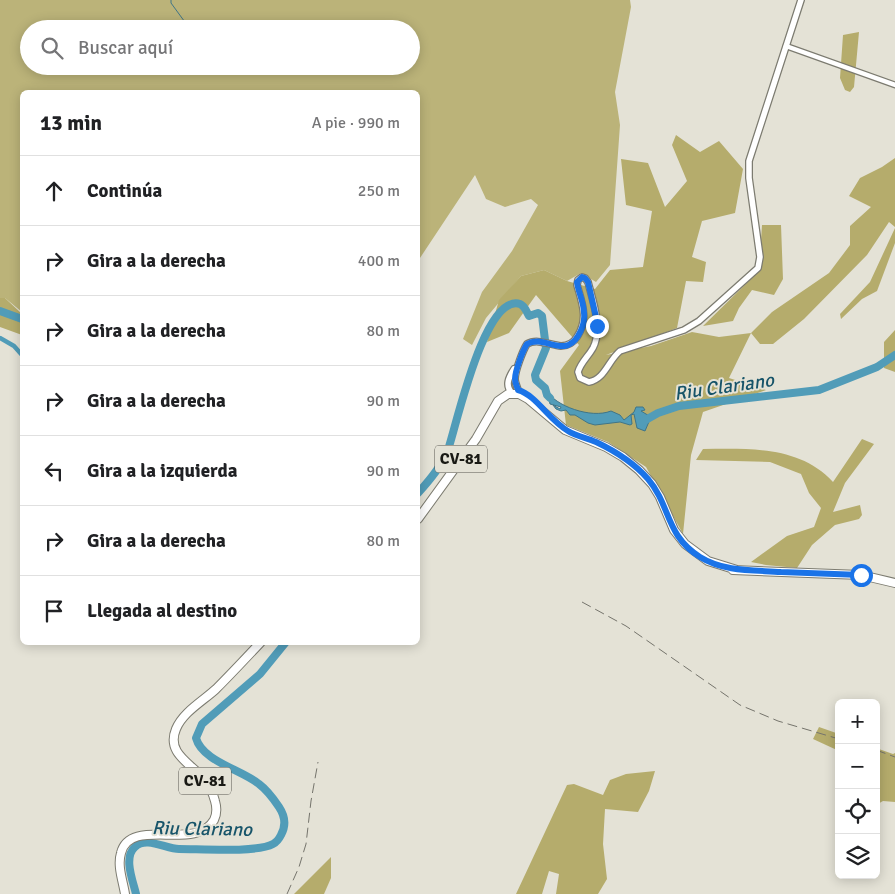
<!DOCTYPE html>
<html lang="es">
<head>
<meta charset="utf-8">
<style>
  body { margin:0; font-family:Signika,sans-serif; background:#f2f2f2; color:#202124 }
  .controls { position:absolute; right:15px; bottom:15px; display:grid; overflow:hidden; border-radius:8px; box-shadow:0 2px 12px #0003 }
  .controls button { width:45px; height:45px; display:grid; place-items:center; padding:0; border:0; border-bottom:1px solid #e0e0e0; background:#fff; color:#202124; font:25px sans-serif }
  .stop { position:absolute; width:15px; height:15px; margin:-11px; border:4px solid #1a73e8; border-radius:50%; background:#fff }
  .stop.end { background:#1a73e8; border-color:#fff; box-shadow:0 1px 5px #0008 }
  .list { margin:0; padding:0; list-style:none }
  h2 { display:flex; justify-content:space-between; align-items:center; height:65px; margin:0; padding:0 20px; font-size:21px }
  h2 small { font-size:16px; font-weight:400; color:#757577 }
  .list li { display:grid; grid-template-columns:32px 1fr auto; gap:15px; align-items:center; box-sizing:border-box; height:70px; padding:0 20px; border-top:1px solid #e0e0e0 }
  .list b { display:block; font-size:19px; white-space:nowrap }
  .list em { font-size:16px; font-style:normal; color:#757577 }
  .icon { flex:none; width:28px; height:28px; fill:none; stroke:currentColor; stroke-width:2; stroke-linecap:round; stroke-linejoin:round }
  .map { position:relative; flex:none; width:895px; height:894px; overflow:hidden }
  .search { position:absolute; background:#fff; box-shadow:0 2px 12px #0003; left:20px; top:20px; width:400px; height:55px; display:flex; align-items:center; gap:12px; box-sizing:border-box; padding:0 18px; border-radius:28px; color:#757577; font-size:19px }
  .panel { position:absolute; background:#fff; box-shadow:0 2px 12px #0003; left:20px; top:90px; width:400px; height:555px; border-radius:8px }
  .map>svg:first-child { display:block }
  .green { fill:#bbb379; fill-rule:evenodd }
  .forest { fill:#b5ac6c }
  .water { fill:#519cb8; stroke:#407587 }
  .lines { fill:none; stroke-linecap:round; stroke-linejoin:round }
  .stream { stroke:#407587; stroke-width:1 }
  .canal { stroke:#519cb8; stroke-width:4.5 }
  .river { stroke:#519cb8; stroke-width:8 }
  .minor-casing { stroke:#7c7b70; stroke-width:7 }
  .tertiary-casing { stroke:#7c7b70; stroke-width:8 }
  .primary-casing { stroke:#7c7b70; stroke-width:10 }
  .minor { stroke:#fff; stroke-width:4.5 }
  .tertiary { stroke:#fff; stroke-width:5.5 }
  .primary { stroke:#fff; stroke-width:8 }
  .rail { stroke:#75746c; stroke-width:1; stroke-dasharray:10 5; stroke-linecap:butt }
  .route { stroke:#1a73e8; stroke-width:6 }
  .labels { text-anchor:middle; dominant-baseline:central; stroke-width:4; stroke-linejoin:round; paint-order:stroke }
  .shield { fill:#e4e2d6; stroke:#56554e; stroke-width:1 }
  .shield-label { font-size:16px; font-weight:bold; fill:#191914 }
  .water-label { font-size:19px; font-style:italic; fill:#175469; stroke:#e4e2d6 }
</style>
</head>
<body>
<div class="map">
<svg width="895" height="894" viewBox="0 0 895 894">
  <rect width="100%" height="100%" fill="#e4e2d6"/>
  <path class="green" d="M0 0H630L631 7 615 92 620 125 610 265 596 282 581 273 567 281 544 270 521 276 486 318 472 345 463 339 482 292 512 251 538 205 531 199 505 207 486 199 475 175 418 261V92H22V312L5 298H0ZM29 29H411V66H29Z"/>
  <path class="forest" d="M859 32 854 87 850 92 845 90 840 78 843 35Z
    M676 135 700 152 719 141 743 169 735 213 702 221 692 257 706 262 703 282 686 281 677 328 606 355 651 346 692 332 719 337 751 333 772 312 829 273 850 245V226L871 207 849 196 860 178 882 167 895 158V227L889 222 867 255 804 319 773 344H760L751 333 729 378 766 390 703 412 691 455 683 534 646 467 608 442 566 425 560 371 579 345 536 295 509 333 487 342 499 300 521 276 544 270 567 281 595 289 610 270 643 267 652 211 626 205 621 159 648 163 665 207 687 181 672 145Z
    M762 225H781L783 279 774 295 752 290 739 308 733 321 703 326 759 271Z
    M895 228V243L877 291 862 299 841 319 840 314 870 282Z
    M0 298H5L22 314V335L0 327Z
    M895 330V372L884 368V342Z
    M862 439 874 444 845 483 833 512 860 505 862 515 859 519 835 525 812 545 797 568 766 565 751 562 787 536 814 527 821 508 809 493 801 474 770 462 696 460 703 449C748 449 799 445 833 482Z
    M819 727 839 734V751L813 739Z
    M876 748 893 754 895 753V802L883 801 876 805Z
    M655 771 649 791 638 812 605 809 603 844 607 879 598 894H556L559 874 549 871 542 894H516L567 785 574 784 603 795 610 780 626 774Z
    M331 857V878L324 894H294Z"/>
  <path class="water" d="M546 390C555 406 591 419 611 411L620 415 624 420 634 412 636 407H643L645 410 641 411 651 417 645 431 637 428 634 414 631 415 632 424 630 425 620 422 595 425 588 423 575 415H570L566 410 561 411 556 409 553 405 560 409 561 407 550 404 549 399 545 396Z"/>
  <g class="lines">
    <path class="stream" d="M171 0V3L190 29"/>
    <path class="canal" d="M0 338 14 346 22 355"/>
    <path class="river" d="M0 311 22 319
      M642 422 658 413 679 406 819 390 877 367 895 355
      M418 493C429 481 440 468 447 453 456 428 484 293 520 304 525 306 526 311 529 316L538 313 542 316 546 348 535 375 536 380 545 388 547 395 550 398
      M136 894C133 881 123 857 135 847 146 836 166 849 179 849 201 849 256 853 273 844 277 842 279 839 281 835 286 826 285 816 279 807 273 798 267 790 259 784 242 770 202 761 196 738L202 724 260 674 286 642"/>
    <g class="minor-casing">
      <path id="minor" d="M786 46 895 85"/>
    </g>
    <g class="tertiary-casing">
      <path id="tertiary" d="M518 390C517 386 515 383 515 379 515 371 523 350 527 344 537 338 550 345 561 346 568 346 574 342 577 337 589 319 582 303 577 285L578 280 582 277 585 278 588 282C593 302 603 328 593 348 588 357 581 362 578 372L580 378 589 382C605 379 608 361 620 351L684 330 699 321 758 268 760 257 749 178V161L801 0
        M513 394C504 386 509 377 514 369"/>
    </g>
    <g class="primary-casing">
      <path id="primary" d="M418 519 476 439 498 401 508 394H519L528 399 565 430 606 447 623 457 639 470 652 484 660 497 674 530 685 544 708 561 737 570
        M733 570 861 575 895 583
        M125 894C123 881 117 866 121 853 130 816 196 852 214 820 217 814 217 808 215 801 213 793 208 784 203 778 190 763 166 753 176 729 183 712 203 701 216 689 231 674 246 658 261 642"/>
    </g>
    <use href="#minor" class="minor"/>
    <use href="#tertiary" class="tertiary"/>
    <use href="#primary" class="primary"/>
    <path class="rail" d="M582 602 626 626 740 705 778 721 839 739
      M876 750 895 757
      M287 894 299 867 306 844 311 801 318 762"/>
  </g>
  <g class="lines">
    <path class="route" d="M597 326 596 317 588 282 585 278 582 277 577 282C578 292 584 302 584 313 585 321 583 328 578 336 564 359 544 334 527 344 523 350 515 371 515 379 515 383 517 386 518 390 536 395 549 420 568 431 576 436 587 438 596 442 615 451 634 463 648 479 671 506 665 535 700 557 724 572 754 570 781 572 808 573 835 574 861 575"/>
  </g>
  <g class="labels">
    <g class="shield">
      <rect x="435" y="445.5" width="52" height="27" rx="4"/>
      <rect x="179" y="767.5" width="52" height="27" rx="4"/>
    </g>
    <g class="shield-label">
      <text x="461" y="459">CV-81</text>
      <text x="205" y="781">CV-81</text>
    </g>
    <g class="water-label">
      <text transform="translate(724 387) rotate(-8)">Riu Clariano</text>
      <text transform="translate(202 829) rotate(1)">Riu Clariano</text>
    </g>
  </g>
</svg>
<div class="controls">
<button>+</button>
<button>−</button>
<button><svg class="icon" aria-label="locate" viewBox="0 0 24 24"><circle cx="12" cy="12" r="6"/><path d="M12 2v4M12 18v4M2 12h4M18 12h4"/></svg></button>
<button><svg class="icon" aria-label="layers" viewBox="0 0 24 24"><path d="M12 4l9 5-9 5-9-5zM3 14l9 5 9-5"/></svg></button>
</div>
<div class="stop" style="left:861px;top:575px"></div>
<div class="stop end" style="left:597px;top:326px"></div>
<div class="search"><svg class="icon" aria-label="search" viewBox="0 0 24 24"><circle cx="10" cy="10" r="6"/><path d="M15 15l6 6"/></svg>Buscar aquí</div>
<section class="panel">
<h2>13 min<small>A pie · 990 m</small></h2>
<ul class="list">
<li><svg class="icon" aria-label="ahead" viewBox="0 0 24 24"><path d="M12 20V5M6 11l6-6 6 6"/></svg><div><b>Continúa</b></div><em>250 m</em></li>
<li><svg class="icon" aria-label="right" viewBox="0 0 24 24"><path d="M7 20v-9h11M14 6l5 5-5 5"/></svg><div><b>Gira a la derecha</b></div><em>400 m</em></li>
<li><svg class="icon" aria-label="right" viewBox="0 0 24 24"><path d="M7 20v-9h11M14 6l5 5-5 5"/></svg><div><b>Gira a la derecha</b></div><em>80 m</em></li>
<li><svg class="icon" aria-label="right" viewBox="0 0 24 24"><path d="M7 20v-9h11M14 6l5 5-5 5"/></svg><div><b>Gira a la derecha</b></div><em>90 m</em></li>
<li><svg class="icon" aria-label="left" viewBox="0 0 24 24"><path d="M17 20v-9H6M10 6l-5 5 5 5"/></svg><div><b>Gira a la izquierda</b></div><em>90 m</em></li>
<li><svg class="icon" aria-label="right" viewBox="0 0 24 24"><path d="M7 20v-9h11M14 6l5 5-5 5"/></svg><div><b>Gira a la derecha</b></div><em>80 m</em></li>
<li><svg class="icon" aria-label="arrive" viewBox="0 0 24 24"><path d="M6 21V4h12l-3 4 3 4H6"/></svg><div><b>Llegada al destino</b></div></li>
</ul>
</section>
</div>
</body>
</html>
